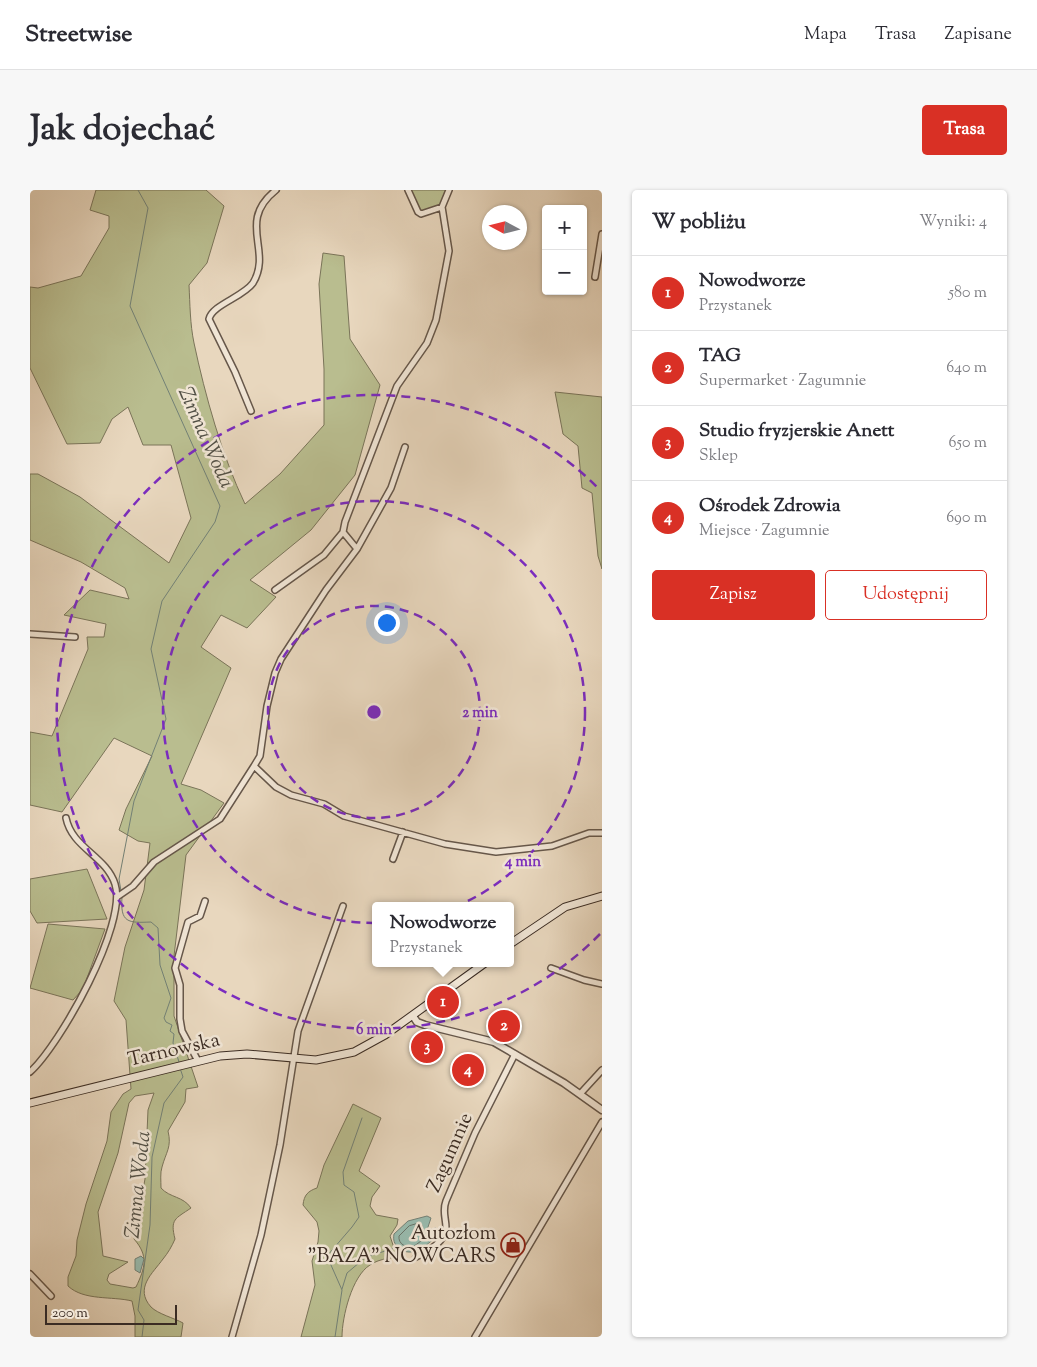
<!DOCTYPE html>
<html lang="pl">
<head>
<meta charset="utf-8">
<style>
  body { margin:0; font-family:"Sorts Mill Goudy",serif; background:#f7f7f7; color:#2b2b33 }
  .controls { position:absolute; right:15px; top:15px; display:grid; overflow:hidden; border-radius:5px; box-shadow:0 1px 4px #0004 }
  .controls button { width:45px; height:45px; display:grid; place-items:center; padding:0; border:0; border-bottom:1px solid #e1e1e2; background:#fff; color:#2b2b33; font:25px sans-serif }
  .compass { position:absolute; left:452px; top:15px; width:45px; height:45px; border-radius:50%; background:#fff; box-shadow:0 1px 4px #0004; rotate:277deg }
  .scale { position:absolute; left:15px; bottom:12px; width:132px; box-sizing:border-box; padding-left:5px; border:2px solid #3b2c23; border-top:0; font-size:14px; line-height:18px; white-space:nowrap; color:#3b2c23; -webkit-text-stroke:4px #f0e5d5; paint-order:stroke }
  .you { position:absolute; left:356px; top:432px; width:18px; height:18px; margin:-12px; border:4px solid #fff; border-radius:50%; background:#1a73e8; box-shadow:0 0 0 8px #1a73e833 }
  .badge { display:grid; place-items:center; width:32px; height:32px; border-radius:50%; background:#d93025; color:#fff; font-size:16px; font-weight:700 }
  .pin { position:absolute; translate:-50% -50%; border:2px solid #fff; box-shadow:0 1px 5px #0006 }
  .popup { position:absolute; left:342px; top:712px; width:142px; height:65px; box-sizing:border-box; display:grid; place-content:center; border-radius:5px; background:#fff; filter:drop-shadow(0 1px 4px #0005); font-size:16px; white-space:nowrap; color:#7c7c81 }
  .popup b { font-size:19px; color:#2b2b33 }
  .popup::after { content:''; position:absolute; left:50%; top:100%; margin-left:-10px; border:10px solid transparent; border-top-color:#fff }
  .list { margin:0; padding:0; list-style:none }
  h2 { display:flex; justify-content:space-between; align-items:center; height:65px; margin:0; padding:0 20px; font-size:21px }
  h2 small { font-size:16px; font-weight:400; color:#7c7c81 }
  .list li { display:grid; grid-template-columns:32px 1fr auto; gap:15px; align-items:center; box-sizing:border-box; height:75px; padding:0 20px; border-top:1px solid #e1e1e2 }
  .list b { display:block; font-size:19px; white-space:nowrap }
  .list p { margin:0; font-size:16px; white-space:nowrap; color:#7c7c81 }
  .list em { font-size:16px; font-style:normal; color:#7c7c81 }
  .actions { display:flex; gap:10px; padding:15px 20px }
  .actions a { flex:1; padding:11px 0; border:1px solid #d93025; border-radius:5px; text-align:center; font-size:18px; color:#d93025 }
  .actions .main { background:#d93025; color:#fff }
  .map { position:relative; flex:none; width:572px; height:1147px; overflow:hidden; border-radius:5px }
  header { display:flex; align-items:center; gap:30px; box-sizing:border-box; height:70px; padding:0 25px; background:#fff; border-bottom:1px solid #e1e1e2 }
  header strong { font-size:24px }
  nav { display:flex; gap:28px; margin-inline-start:auto; font-size:18px }
  .intro { display:flex; align-items:center; justify-content:space-between; box-sizing:border-box; height:120px; padding:0 30px }
  h1 { margin:0; font-size:35px }
  .button { padding:12px 22px; border-radius:5px; background:#d93025; color:#fff; font-size:18px; font-weight:700 }
  main { display:flex; gap:30px; padding:0 30px }
  aside { flex:1; background:#fff; border-radius:5px; box-shadow:0 1px 4px #0004 }
  .map>svg:first-child { display:block }
  .green { fill:#b9bd8f; stroke:#7a7459; fill-rule:evenodd }
  .water { fill:#98baad; stroke:#738176 }
  .lines { fill:none; stroke-linecap:round; stroke-linejoin:round }
  .shore { stroke:#6a7368; stroke-width:1 }
  .stream { stroke:#738176; stroke-width:1 }
  .minor-casing { stroke:#66574a; stroke-width:8 }
  .tertiary-casing { stroke:#66574a; stroke-width:9 }
  .secondary-casing { stroke:#3b2c23; stroke-width:9 }
  .minor { stroke:#f0e5d5; stroke-width:5 }
  .tertiary { stroke:#f0e5d5; stroke-width:6 }
  .secondary { stroke:#f0e5d5; stroke-width:7 }
  .ring { fill:none; stroke:#7b2cbf; stroke-width:2.5; stroke-dasharray:9 6 }
  .labels { text-anchor:middle; dominant-baseline:central; stroke-width:5; stroke-linejoin:round; paint-order:stroke }
  .street-label { font-size:20px; fill:#3b2c23; stroke:#f0e5d5 }
  .poi-label { font-size:20px; fill:#3b2c23; stroke:#f0e5d5; text-anchor:end }
  .water-label { font-size:21px; font-style:italic; fill:#525046; stroke:#f0e5d5 }
  .centre { fill:#7b2cbf; stroke:#f0e5d5; stroke-width:2.5 }
  .ring-label { font-size:15px; text-anchor:middle; font-weight:bold; fill:#7b2cbf; stroke:#f0e5d5; stroke-width:5; stroke-linejoin:round; paint-order:stroke }
</style>
</head>
<body>
<header>
<strong>Streetwise</strong>
<nav><a>Mapa</a><a>Trasa</a><a>Zapisane</a></nav>
</header>
<div class="intro"><h1>Jak dojechać</h1><a class="button">Trasa</a></div>
<main>
<div class="map">
<svg width="572" height="1147" viewBox="0 0 572 1147">
  <rect width="100%" height="100%" fill="#e8d7be"/>
  <filter id="stains"><feTurbulence type="fractalNoise" baseFrequency=".004" numOctaves="4"/><feColorMatrix values="0 0 0 0 .2 0 0 0 0 .09 0 0 0 0 .02 0 0 0 .5 -.17"/></filter>
  <radialGradient id="worn" r=".72"><stop offset=".6" stop-color="#630" stop-opacity="0"/><stop offset="1" stop-color="#630" stop-opacity=".3"/></radialGradient>
  <path class="green" d="M66 0H176L194 16 177 73 159 95C160 114 160 134 164 153 175 205 192 266 215 314L250 284 294 235V179L289 94 293 63 314 66 320 149 350 195 325 285 281 340 220 390 246 407 217 438 191 425 171 457 201 478 151 594 171 600 194 613 156 665 144 766V826L168 897 156 899 155 912 138 941C142 957 136 962 132 977 130 983 131 991 131 998 140 1008 153 1006 161 1018 145 1029 140 1029 145 1049 142 1056 138 1063 133 1069 123 1083 104 1098 121 1117 128 1124 144 1128 153 1133L151 1147H105V1126L102 1111C82 1106 54 1111 38 1096V1087L46 1066 47 1050 56 1014 77 951 81 922 93 904 101 899 96 830 84 811 95 757 114 700 120 653 108 651 89 640 96 619 122 566 84 548 32 622 0 615V542L22 546 58 459 57 447H74L76 434 34 425 60 400 99 409 95 398 51 372 0 350V284H8L50 307 139 373 161 328 141 255H113L98 217 82 229 70 253 37 254 0 178V97L8 98 51 86 79 38V26L60 20ZM124 903 118 920 115 989 104 1049C119 1066 115 1078 106 1097L103 1098 80 1094 77 1090 79 1084 98 1072 73 1066 68 1022 88 963 99 913 105 906Z
    M375 0H419L413 15 391 24Z
    M525 202 572 207V379L568 366 562 303 552 298 548 256 533 244Z
    M57 679 77 729 7 733 0 721V689Z
    M18 734 75 739 53 799 43 810 0 798Z
    M323 914 351 928 329 981 350 996 342 1007 340 1016 346 1025 368 1029 367 1035 360 1046 364 1058 374 1066C363 1068 350 1068 340 1075 322 1086 312 1127 312 1147H271L285 1095 282 1071 288 1052 289 1041 287 1032 273 1015C274 1005 278 1001 287 998L294 975Z"/>
  <path class="water" d="M397 1026 401 1028 397 1040 406 1038 407 1046C397 1055 382 1069 369 1058 364 1054 363 1050 364 1044L378 1031Z
    M111 1066 114 1069 110 1083 105 1080V1069Z"/>
  <g class="lines">
    <path class="shore" d="M390 1033 392 1035 395 1048 383 1057C376 1058 368 1054 369 1046L379 1036Z"/>
    <path class="stream" d="M91 701 89 689 104 611 136 529 121 459 132 411 185 332 190 316 100 116 118 18 108 0
      M92 707C90 733 98 733 121 732L128 738 130 775 141 808 134 828 136 832 142 835 140 841 144 844 143 853 149 872
      M312 1099 317 1083 336 1067 368 1057
      M112 1147 114 1130 108 1120 120 1035 122 967 134 913 153 887 150 878
      M305 1147 312 1100 297 1066 322 1037 329 1027 324 1002 314 995 313 982 332 928"/>
    <g class="minor-casing">
      <path id="minor" d="M378 0 388 22 391 24 412 17
        M565 87 572 44
        M221 221 205 182 179 129C182 115 213 107 223 93 243 60 206 32 246 0
        M375 257 361 298 327 359 296 400 251 469 245 483 237 516 230 566 224 576 246 597 261 605 294 614 314 626 415 654 466 662 522 656 559 643H572
        M327 359 313 342 315 332 367 196 397 153 406 130 419 61 412 17 419 0
        M245 400 294 365 313 342
        M0 444 45 447
        M363 669 373 642
        M87 707 103 696 124 672 190 629 224 576
        M521 778 554 790 572 794
        M168 871 152 841 150 829V795L145 778 158 732 170 726 175 711
        M0 882C30 855 98 734 85 694 76 666 42 658 36 628
        M550 904 572 880
        M386 1067C397 1061 415 1053 416 1038 416 1028 412 1021 416 1011L445 943 485 864
        M0 1084 21 1106
        M202 1147 231 1045 250 955 268 841 313 716
        M445 1147 572 932"/>
    </g>
    <g class="tertiary-casing">
      <path id="tertiary" d="M383 826 387 832 395 835 464 852 534 893 572 920"/>
    </g>
    <g class="secondary-casing">
      <path id="secondary" d="M480 754 535 717 572 706
        M0 913 190 866 217 864 286 870 324 862 355 845 455 773"/>
    </g>
    <use href="#minor" class="minor"/>
    <use href="#tertiary" class="tertiary"/>
    <use href="#secondary" class="secondary"/>
  </g>
  <g class="ring">
    <circle cx="344" cy="522" r="106"/>
    <circle cx="344" cy="522" r="211"/>
    <path d="M570 744A317 317 0 1 1 570 300"/>
  </g>
  <defs>
    <g id="shop-ring" transform="scale(1.25)"><circle r="9.5" fill="#f0e5d5" stroke="#8f2418" stroke-width="1.5"/><path d="M-5-2.5h2.3a2.7 3.5 0 0 1 5.4 0H5L5.5 6h-11ZM-1.5-2.5h3a1.5 2.3 0 0 0-3 0Z" fill="#8f2418"/></g>
  </defs>
  <g fill-rule="evenodd">
    <use href="#shop-ring" x="483" y="1055"/>
  </g>
  <g class="labels">
    <g class="street-label">
      <text transform="translate(144 861) rotate(-13)">Tarnowska</text>
      <text transform="translate(421 963) rotate(-66)">Zagumnie</text>
    </g>
    <g class="poi-label">
      <text x="466" y="1044">Autozłom<tspan x="466" dy="23">"BAZA" NOWCARS</tspan></text>
    </g>
    <g class="water-label">
      <text transform="translate(175 248) rotate(66)">Zimna Woda</text>
      <text transform="translate(109 995) rotate(-84)">Zimna Woda</text>
    </g>
  </g>
  <circle cx="344" cy="522" r="8" class="centre"/>
  <g class="ring-label">
    <text x="450" y="527">2 min</text>
    <text x="493" y="676">4 min</text>
    <text x="344" y="844">6 min</text>
  </g>
  <rect width="100%" height="100%" filter="url(#stains)"/>
  <rect width="100%" height="100%" fill="url(#worn)"/>
</svg>
<div class="controls">
<button>+</button>
<button>−</button>
</div>
<svg class="compass" viewBox="-18 -18 36 36"><path d="M0-13l5 13h-10z" fill="#e53935"/><path d="M0 13l5-13h-10z" fill="#7c7c81"/></svg>
<div class="scale">200 m</div>
<div class="you"></div>
<div class="pin badge" style="left:413px;top:812px">1</div>
<div class="popup"><b>Nowodworze</b>Przystanek</div>
<div class="pin badge" style="left:474px;top:836px">2</div>
<div class="pin badge" style="left:397px;top:857px">3</div>
<div class="pin badge" style="left:438px;top:880px">4</div>
</div>
<aside>
<h2>W pobliżu<small>Wyniki: 4</small></h2>
<ul class="list">
<li><span class="badge">1</span><div><b>Nowodworze</b><p>Przystanek</p></div><em>580 m</em></li>
<li><span class="badge">2</span><div><b>TAG</b><p>Supermarket · Zagumnie</p></div><em>640 m</em></li>
<li><span class="badge">3</span><div><b>Studio fryzjerskie Anett</b><p>Sklep</p></div><em>650 m</em></li>
<li><span class="badge">4</span><div><b>Ośrodek Zdrowia</b><p>Miejsce · Zagumnie</p></div><em>690 m</em></li>
</ul>
<div class="actions"><a class="main">Zapisz</a><a>Udostępnij</a></div>
</aside>
</main>
</body>
</html>
